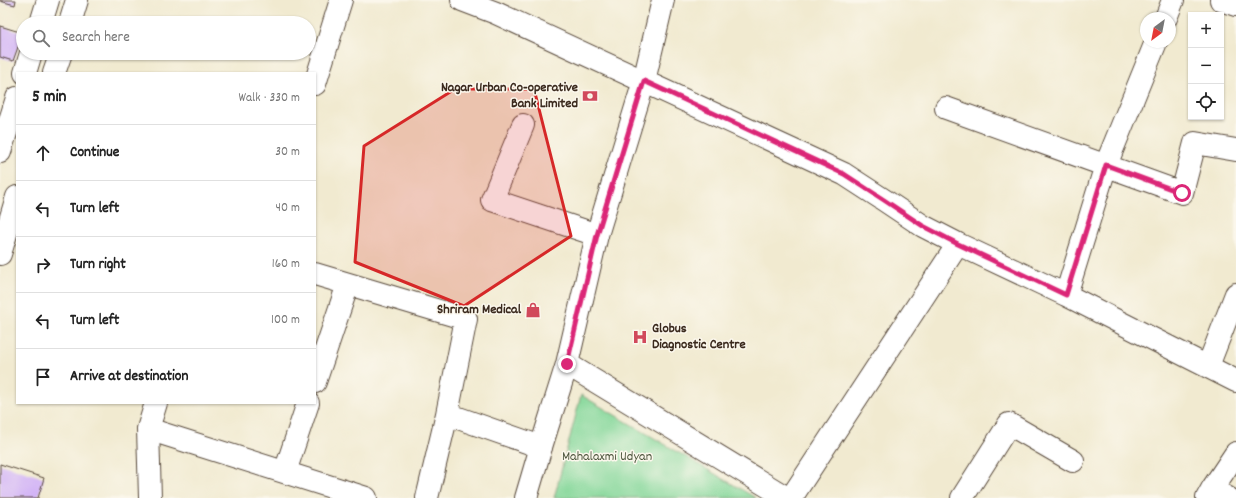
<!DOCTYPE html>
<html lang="en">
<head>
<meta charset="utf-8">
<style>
  body { margin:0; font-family:Dekko,sans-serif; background:#f2f2f2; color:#222 }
  .controls { position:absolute; right:12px; top:12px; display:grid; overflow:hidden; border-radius:0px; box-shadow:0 1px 3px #0004 }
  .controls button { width:36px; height:36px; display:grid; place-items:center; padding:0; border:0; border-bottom:1px solid #e0e0e0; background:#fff; color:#222; font:20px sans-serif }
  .compass { position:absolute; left:1140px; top:12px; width:36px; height:36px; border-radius:50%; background:#fff; box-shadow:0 1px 3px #0004; rotate:212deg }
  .stop { position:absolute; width:12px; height:12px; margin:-9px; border:3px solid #db2777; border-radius:50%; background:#fff }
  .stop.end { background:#db2777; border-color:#fff; box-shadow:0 1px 4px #0008 }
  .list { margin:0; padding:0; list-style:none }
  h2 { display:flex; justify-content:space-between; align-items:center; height:52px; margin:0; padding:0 16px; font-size:17px }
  h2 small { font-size:13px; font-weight:400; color:#767676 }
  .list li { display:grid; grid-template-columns:26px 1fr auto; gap:12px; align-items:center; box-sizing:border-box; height:56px; padding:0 16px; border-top:1px solid #e0e0e0 }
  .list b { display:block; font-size:15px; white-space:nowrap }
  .list em { font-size:13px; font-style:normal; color:#767676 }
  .icon { flex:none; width:22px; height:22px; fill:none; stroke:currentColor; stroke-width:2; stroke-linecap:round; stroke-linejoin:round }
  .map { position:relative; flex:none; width:1236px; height:498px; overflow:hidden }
  .search { position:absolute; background:#fff; box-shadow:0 1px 3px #0004; left:16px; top:16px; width:300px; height:44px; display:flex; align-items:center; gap:10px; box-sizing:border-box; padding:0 14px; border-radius:22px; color:#767676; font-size:15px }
  .panel { position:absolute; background:#fff; box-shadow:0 1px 3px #0004; left:16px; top:72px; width:300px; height:332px; border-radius:0px }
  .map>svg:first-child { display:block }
  .green { fill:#83d799; stroke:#5f805c }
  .building { fill:#d2b3f6 }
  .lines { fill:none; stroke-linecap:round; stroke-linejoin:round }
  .street-casing { stroke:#564739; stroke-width:24 }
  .secondary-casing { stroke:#564739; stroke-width:24 }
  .primary-casing { stroke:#564739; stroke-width:24 }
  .street { stroke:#fff; stroke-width:22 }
  .secondary { stroke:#fff; stroke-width:22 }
  .primary { stroke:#fff; stroke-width:22 }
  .route { stroke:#db2777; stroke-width:5 }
  .marked { fill:#d62828; fill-opacity:0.2; stroke:#d62828; stroke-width:3; stroke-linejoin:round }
  .labels { text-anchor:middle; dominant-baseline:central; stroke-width:3; stroke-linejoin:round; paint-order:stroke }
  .poi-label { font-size:14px; font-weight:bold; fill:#3b2a1e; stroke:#fbf7ec; text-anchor:end }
  .park-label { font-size:14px; fill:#4d553d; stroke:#fbf7ec }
</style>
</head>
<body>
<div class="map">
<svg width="1236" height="498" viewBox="0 0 1236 498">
  <rect width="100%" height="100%" fill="#fbf7ec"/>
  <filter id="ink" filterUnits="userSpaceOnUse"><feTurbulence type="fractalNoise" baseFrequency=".025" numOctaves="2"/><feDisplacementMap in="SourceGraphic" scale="8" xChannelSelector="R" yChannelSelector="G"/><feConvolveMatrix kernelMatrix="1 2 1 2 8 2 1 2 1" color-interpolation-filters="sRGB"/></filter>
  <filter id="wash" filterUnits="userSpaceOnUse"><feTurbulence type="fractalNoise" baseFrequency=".012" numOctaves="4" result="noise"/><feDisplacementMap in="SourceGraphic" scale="16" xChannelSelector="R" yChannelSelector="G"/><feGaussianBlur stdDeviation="0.9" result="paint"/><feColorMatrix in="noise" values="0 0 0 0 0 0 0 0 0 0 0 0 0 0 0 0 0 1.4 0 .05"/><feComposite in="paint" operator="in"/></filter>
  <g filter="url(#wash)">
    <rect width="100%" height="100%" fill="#f1ead0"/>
    <path class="green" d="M581 395 756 498H554Z"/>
    <g id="blocks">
      <path class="building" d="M0 0H16L15 5 0 1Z
        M0 26 23 33 13 61 0 57Z
        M0 464 44 478 38 498H0Z"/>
    </g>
  </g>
  <g filter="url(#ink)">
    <use href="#blocks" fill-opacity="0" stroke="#564739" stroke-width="1"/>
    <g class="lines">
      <g class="street-casing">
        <path id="street" d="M462 0 496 13 844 174 884 200 923 226 958 244 1066 295 1236 381
          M1221 0 1236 5
          M1166 18 1173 0
          M315 84 341 0
          M946 108 1182 193 1195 143 1236 150
          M523 125 492 200 597 235
          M315 274 466 319 447 414
          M1066 295 1106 165 1156 42
          M1208 366 1236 294
          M315 382 348 284
          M156 403 148 429 366 498
          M148 429 150 498
          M285 472 308 403
          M1212 489 1228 498
          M427 498 447 414 541 447
          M791 498 958 244
          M962 498 1009 424 1073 461
          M1207 498 1212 489 1236 453"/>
      </g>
      <g class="secondary-casing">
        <path id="secondary" d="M567 364 787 498
          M526 498 541 447 567 364 597 235 644 81 663 0"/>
      </g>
      <g class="primary-casing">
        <path id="primary" d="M41 23 48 0
          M70 23 77 0
          M25 73 31 53
          M54 73 61 53
          M0 152 17 98
          M0 254 17 197"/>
      </g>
      <use href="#street" class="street"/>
      <use href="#secondary" class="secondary"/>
      <use href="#primary" class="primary"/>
    </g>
  </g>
  <g class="lines" filter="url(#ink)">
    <path class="route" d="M567 364 597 235 644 81 844 174 884 200 923 226 958 244 1066 295 1106 165 1182 193"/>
  </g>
  <path class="marked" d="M455 89H534L571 236 464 306 355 262 364 146Z"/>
  <defs>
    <g id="bank-bare" transform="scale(1.2)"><path d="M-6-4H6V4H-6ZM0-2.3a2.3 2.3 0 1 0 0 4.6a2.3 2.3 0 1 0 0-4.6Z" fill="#d1495b" stroke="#fbf7ec" stroke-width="2.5" paint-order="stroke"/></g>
    <g id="shop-bare" transform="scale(1.2)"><path d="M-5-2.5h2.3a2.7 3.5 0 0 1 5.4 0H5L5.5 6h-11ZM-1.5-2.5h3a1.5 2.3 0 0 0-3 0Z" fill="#d1495b" stroke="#fbf7ec" stroke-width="2.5" paint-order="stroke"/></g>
    <g id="hospital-bare" transform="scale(1.2)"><path d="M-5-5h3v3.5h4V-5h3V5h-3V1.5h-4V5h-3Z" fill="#d1495b" stroke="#fbf7ec" stroke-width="2.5" paint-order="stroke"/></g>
  </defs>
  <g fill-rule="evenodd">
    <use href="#bank-bare" x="590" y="96"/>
    <use href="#shop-bare" x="533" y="310"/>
    <use href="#hospital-bare" x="640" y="337"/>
  </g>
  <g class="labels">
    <g class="poi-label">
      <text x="578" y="88">Nagar Urban Co-operative<tspan x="578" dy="16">Bank Limited</tspan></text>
      <text x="521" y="310">Shriram Medical</text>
      <text x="652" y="329" text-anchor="start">Globus<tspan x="652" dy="16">Diagnostic Centre</tspan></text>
    </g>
    <g class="park-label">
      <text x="607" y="457">Mahalaxmi Udyan</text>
    </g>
  </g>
</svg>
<div class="controls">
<button>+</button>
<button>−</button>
<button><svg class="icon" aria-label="locate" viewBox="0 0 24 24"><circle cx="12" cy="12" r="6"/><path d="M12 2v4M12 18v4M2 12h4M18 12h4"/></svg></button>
</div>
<svg class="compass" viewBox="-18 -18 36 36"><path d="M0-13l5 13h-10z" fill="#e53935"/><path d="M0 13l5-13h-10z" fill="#767676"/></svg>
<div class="stop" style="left:1182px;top:193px"></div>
<div class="stop end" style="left:567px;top:364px"></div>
<div class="search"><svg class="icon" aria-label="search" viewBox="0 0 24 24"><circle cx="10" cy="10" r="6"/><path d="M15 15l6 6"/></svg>Search here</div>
<section class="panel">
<h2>5 min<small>Walk · 330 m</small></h2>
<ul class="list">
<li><svg class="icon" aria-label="ahead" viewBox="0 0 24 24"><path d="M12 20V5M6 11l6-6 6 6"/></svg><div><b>Continue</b></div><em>30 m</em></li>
<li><svg class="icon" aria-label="left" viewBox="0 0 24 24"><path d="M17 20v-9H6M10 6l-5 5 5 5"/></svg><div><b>Turn left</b></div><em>40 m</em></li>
<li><svg class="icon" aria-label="right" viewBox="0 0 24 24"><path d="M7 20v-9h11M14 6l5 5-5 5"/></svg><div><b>Turn right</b></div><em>160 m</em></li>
<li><svg class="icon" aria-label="left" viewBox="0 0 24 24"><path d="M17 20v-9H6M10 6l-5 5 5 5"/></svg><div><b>Turn left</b></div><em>100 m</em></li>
<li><svg class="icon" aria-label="arrive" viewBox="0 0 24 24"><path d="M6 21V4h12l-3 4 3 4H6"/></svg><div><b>Arrive at destination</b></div></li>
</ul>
</section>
</div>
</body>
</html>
